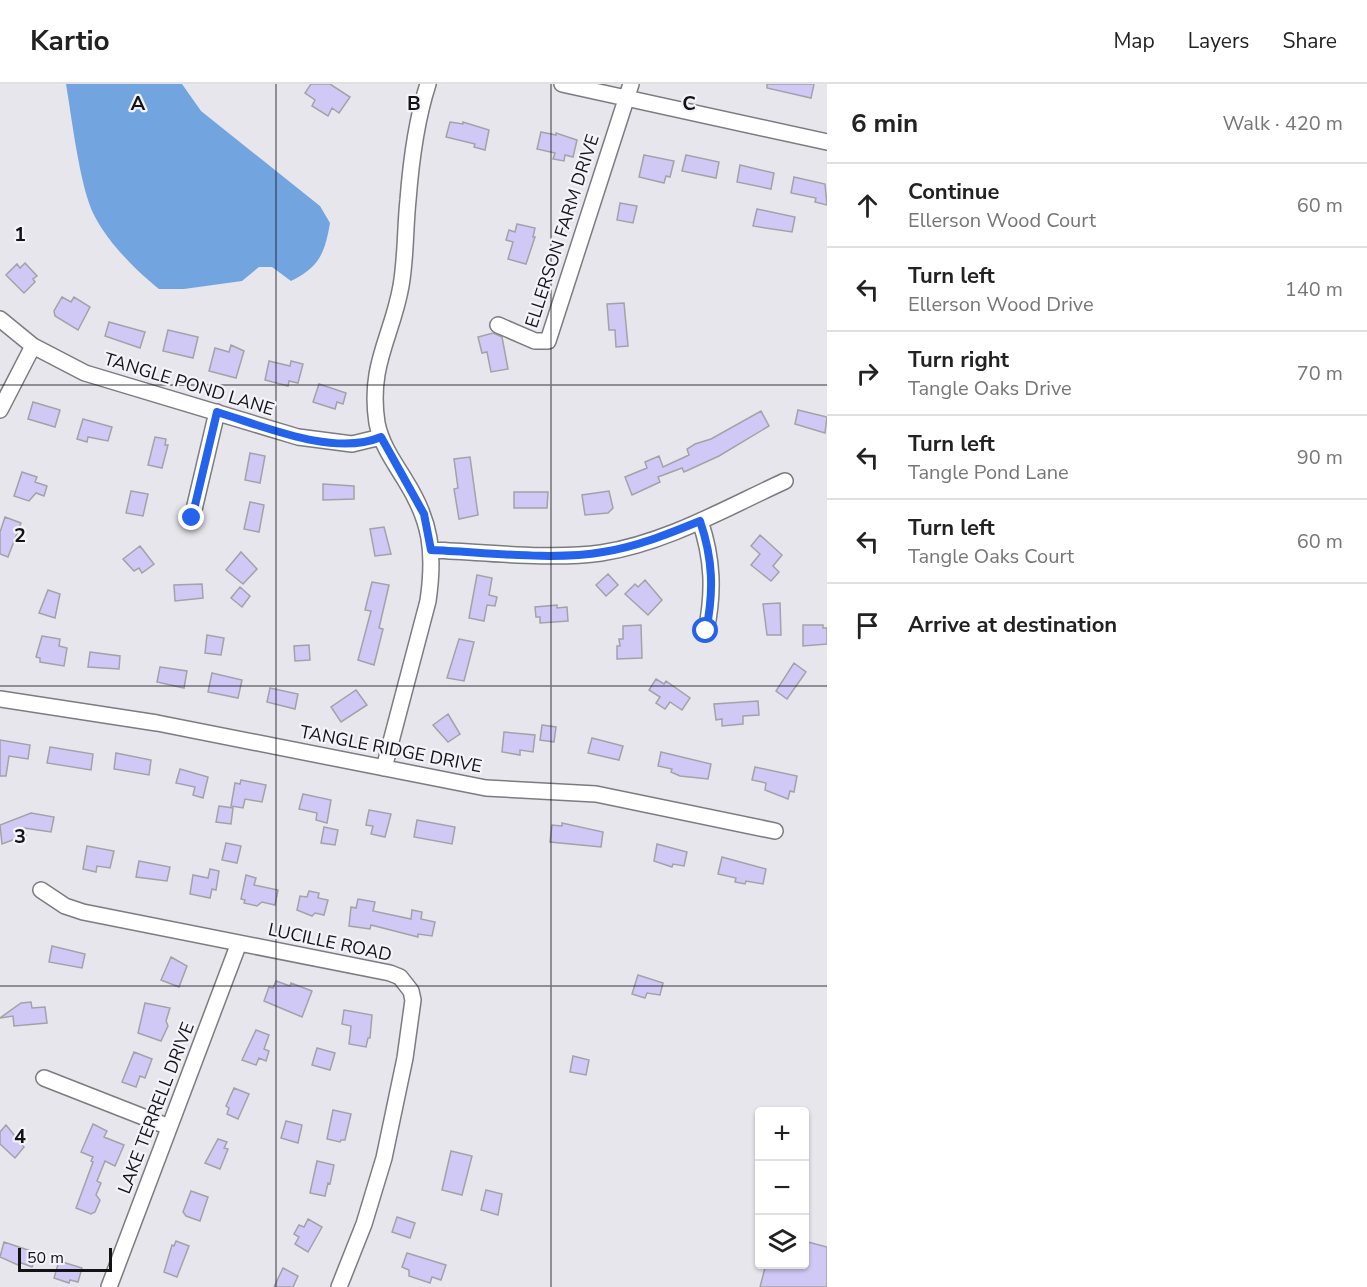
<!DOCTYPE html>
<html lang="en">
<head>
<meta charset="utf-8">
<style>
  body { margin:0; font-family:"Nunito Sans",sans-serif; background:#f6f6f6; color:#222 }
  .controls { position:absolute; right:18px; bottom:18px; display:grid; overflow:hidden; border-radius:6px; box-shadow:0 2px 4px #0004 }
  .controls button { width:54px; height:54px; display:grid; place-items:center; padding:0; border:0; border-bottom:2px solid #e0e0e0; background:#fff; color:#222; font:30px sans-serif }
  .scale { position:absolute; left:18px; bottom:15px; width:94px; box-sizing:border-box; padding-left:6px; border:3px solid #131315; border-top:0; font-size:16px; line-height:21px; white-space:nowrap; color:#131315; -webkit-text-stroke:4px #f4f3fa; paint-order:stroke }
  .stop { position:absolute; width:18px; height:18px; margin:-14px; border:4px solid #2563eb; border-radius:50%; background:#fff }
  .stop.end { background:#2563eb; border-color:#fff; box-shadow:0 2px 6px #0008 }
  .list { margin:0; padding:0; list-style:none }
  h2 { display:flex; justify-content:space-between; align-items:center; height:78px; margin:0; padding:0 24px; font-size:26px }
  h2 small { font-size:20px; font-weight:400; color:#767676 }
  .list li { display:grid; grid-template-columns:39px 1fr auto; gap:18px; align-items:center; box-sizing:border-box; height:84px; padding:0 24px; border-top:2px solid #e0e0e0 }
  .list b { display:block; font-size:22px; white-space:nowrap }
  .list p { margin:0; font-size:20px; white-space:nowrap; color:#767676 }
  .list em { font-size:20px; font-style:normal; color:#767676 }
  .icon { flex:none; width:33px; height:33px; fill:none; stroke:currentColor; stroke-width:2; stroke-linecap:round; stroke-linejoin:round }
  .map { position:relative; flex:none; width:827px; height:1203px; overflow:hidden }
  header { display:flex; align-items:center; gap:36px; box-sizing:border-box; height:84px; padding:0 30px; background:#fff; border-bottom:2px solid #e0e0e0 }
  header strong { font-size:28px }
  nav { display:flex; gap:33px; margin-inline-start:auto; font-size:21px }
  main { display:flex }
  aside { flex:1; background:#fff }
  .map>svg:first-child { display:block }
  .water { fill:#72a5e0 }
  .building { fill:#d0c9f6; stroke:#a2a2a8; stroke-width:1.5 }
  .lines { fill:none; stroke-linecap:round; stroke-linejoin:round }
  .street-casing { stroke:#7b7b80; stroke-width:18 }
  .street { stroke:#fff; stroke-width:15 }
  .route { stroke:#2563eb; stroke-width:8 }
  .grid { fill:none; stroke:#131315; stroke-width:1.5; stroke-opacity:0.55 }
  .labels { text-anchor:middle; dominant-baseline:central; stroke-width:4.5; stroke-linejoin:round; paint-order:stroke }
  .street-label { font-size:18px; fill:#131315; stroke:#f4f3fa }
  .grid-label { font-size:20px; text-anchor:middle; font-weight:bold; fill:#131315; stroke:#f4f3fa; stroke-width:4.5; stroke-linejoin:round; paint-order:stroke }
</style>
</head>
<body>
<header>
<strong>Kartio</strong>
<nav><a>Map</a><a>Layers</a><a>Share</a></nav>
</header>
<main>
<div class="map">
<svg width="827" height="1203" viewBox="0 0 827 1203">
  <rect width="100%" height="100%" fill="#e7e6ec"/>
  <path class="water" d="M66 0H182L201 27 320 122 330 139C325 168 320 183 291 197L272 183H259L242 197 184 205H159C134 185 99 150 89 119 78 86 72 36 66 0Z"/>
  <path class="building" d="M311 0H330L350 13 339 29 332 24 328 32 312 22 315 16 305 9Z
    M767 0H814L811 14 767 4Z
    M450 38 463 40V38L489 46 485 66 474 63 475 60 446 53Z
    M541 48 556 51V49L577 56 573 73 565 71 564 77 553 75 555 69 537 65Z
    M644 71 674 77 670 93 666 92 664 99 639 93Z
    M686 71 719 78 716 94 682 87Z
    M740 81 774 89 771 105 737 98Z
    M794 93 825 100 827 121 815 118 816 114 791 109Z
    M620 119 637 122 633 139 617 136Z
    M757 125 795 133 792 148 753 142Z
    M517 140 535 144 533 153H535L526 180 508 175 513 158 506 156 509 146 515 148Z
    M25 179 37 192 33 195 35 198 24 209 6 191 17 180 20 184Z
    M62 213 71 218 74 213 90 223 78 246 55 232 54 227Z
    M624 219 628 262 616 263 615 246H609L607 220Z
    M109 238 145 248 140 264 105 252Z
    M168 246 198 253 193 274 163 267Z
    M493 249 502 253 508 285 491 288 487 268 482 269 478 253Z
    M231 261 244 267 236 294 209 287 215 264 229 268Z
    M269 277 290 282 291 277 303 280 298 299 289 297 288 302 265 296Z
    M319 300 346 309 343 320 337 318 335 325 313 318Z
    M33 318 60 326 55 343 28 335Z
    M798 326 827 333 825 349 795 340Z
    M761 327 769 342 719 372 684 388 682 384 658 393 660 398 632 411 625 393 647 384 645 378 659 372 663 383 689 371 687 365 695 360 711 355Z
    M83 335 112 343 108 357 88 353 87 358 77 355Z
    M155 353 166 355 165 361H168L162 384 148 381Z
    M250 369 265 372 260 399 245 396Z
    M470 373 478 431 459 435 454 405 458 404 454 375Z
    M22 388 37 393 35 398 47 402 44 412 36 409 29 417 14 412Z
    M323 400 354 402V415L323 416Z
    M131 407 148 410 143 432 126 429Z
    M609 407 613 424 608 429 585 431 582 411Z
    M514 408H548L547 424H514Z
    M250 418 264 421 259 448 244 445Z
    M5 433 21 439 8 473 0 470V448Z
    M384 443 391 470 375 472 370 445Z
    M760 451 782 471 773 482 779 488 771 497 751 481 760 470 751 462Z
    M140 462 154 480 142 489 139 484 134 487 123 475Z
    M241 468 257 485 243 500 226 486Z
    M608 490 618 501 606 512 596 501Z
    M477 491 492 494 489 511 497 513 495 522 487 521 484 537 469 534Z
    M645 496 662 516 648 531 625 510 635 500 638 503Z
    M372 498 389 501 379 544 383 545 374 581 358 576 371 527 365 526Z
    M202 500 203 514 175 517 174 501Z
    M240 503 250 512 242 523 231 514Z
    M48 506 60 510 55 534 39 529Z
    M780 519 781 551H767L763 520Z
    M557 521V524L567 523 568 537 540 539V533H536L535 523Z
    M641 541 642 574 617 575V562H620L619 555H623V542Z
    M803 541H823V544H827V560L803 562Z
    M207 551 224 554 221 571 205 569Z
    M42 552 60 555 59 562 67 564 64 582 40 578V574L36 573Z
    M459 555 474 558 464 597 447 594Z
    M309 561 310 576 295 577 294 562Z
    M90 568 120 572 119 585 88 583Z
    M794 579 806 588 787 615 776 607Z
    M160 583 187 587 184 604 157 598Z
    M212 589 242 596 238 614 208 608Z
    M656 595 664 600 666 597 690 614 682 626 670 618 665 625 656 619 660 613 649 606Z
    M270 604 298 610 295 625 267 618Z
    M356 606 367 621 341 638 331 623Z
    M758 617 759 631 743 632V640L722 642V635L716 636 714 620Z
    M448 630 460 650 448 658 433 641Z
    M542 641 556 643 554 658 540 656Z
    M504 648 535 651 533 668 520 666V671L502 668Z
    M592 654 623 662 619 676 588 669Z
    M0 656 30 661 28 675 9 672 6 692H0Z
    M50 663 93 670 91 686 47 679Z
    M661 668 711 680 708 695 680 692 671 688 672 685 658 682Z
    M116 669 151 676 149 691 114 685Z
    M755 683 797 692 794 708 790 707 788 715 765 706 766 699 752 696Z
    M180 685 208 693 203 714 193 711 195 703 176 699Z
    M241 696 266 701 262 718 245 715 243 724 231 722 235 699 240 700Z
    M303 710 331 716 327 739 316 736 317 729 299 725Z
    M219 722 233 724 231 740 216 738Z
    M369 726 391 730 385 753 371 750 373 742 366 741Z
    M31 729 54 733 51 748 24 744 26 751 2 760 0 741Z
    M417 736 455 743 452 760 414 753Z
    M562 739 603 748 601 763 550 758 552 741 562 742Z
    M324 743 338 746 335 761 321 759Z
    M226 759 241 762 237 779 222 776Z
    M657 760 687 768 684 782 673 780 672 783 654 777Z
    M87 762 114 767 110 784 97 782 96 788 83 785Z
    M722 773 766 785 763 800 746 797 745 800 735 798 736 794 718 790Z
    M139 777 170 783 167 797 136 793Z
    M210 785 219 787 216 806 212 805 210 814 190 810 193 791 208 794Z
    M246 791 256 794 254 801 278 806 275 821 262 818 257 822 244 819 245 816 241 815Z
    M309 807 319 809 318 814 328 816 324 831 315 829 312 832 297 826 300 812 307 813Z
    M358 815 375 818 373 827 411 835 412 826 422 828 421 835 435 838 432 852 418 850V853L371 841 370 845 349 842 351 823 356 824Z
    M52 862 85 870 82 884 49 878Z
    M171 873 187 882 179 903 161 896Z
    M638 891 663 899 660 911 647 909 645 914 632 910Z
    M276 897 290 902 291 899 312 907 302 933 264 917 269 903 273 904Z
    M31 918 32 924 45 923 47 939 14 942 13 932 0 934 21 919Z
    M145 919 170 924 166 937 168 942 161 957 138 949Z
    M344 926 372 931 370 954H368L366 963 349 960 351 942 342 940Z
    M256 946 269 951 264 965 269 967 266 977 259 974 256 981 242 976Z
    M317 964 335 969 330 986 312 981Z
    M134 968 152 975 145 994 140 992 136 1003 122 998Z
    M573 972 589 976 586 991 570 988Z
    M234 1004 249 1010 238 1035 227 1030 229 1024 226 1022Z
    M333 1026 351 1030 345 1056H341L340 1058 327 1055Z
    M286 1037 302 1041 298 1059 281 1054Z
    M93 1040 107 1047 104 1053 124 1061 115 1082 105 1077 97 1097 101 1099 96 1111 100 1116 95 1128 91 1130 76 1124 93 1078 91 1077 93 1073 81 1068Z
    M6 1041 24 1063 15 1074 0 1060V1048Z
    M218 1055 227 1058 224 1064 228 1065 220 1085 205 1079Z
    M451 1067 472 1072 462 1111 442 1106Z
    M317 1077 334 1081 330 1100 328 1099 325 1112 310 1109Z
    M486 1106 502 1110 498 1131 481 1126Z
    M191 1107 208 1113 200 1137 186 1132 183 1128Z
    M397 1133 415 1139 410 1154 392 1148Z
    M308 1135 322 1143 308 1168 295 1160 299 1153 294 1150 299 1141 304 1143Z
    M176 1157 189 1162 177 1193 164 1188 172 1161 174 1162Z
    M804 1157 827 1163V1203H760L766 1180H804Z
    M4 1158 37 1169 32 1183 19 1178 18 1181 0 1173Z
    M407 1169 446 1181 441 1196 432 1193 430 1199 409 1192V1186L402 1183Z
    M59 1177 82 1184 78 1198 70 1196 69 1199 54 1194Z
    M283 1184 298 1192 293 1203H274Z"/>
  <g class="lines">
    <g class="street-casing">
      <path id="street" d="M562 0 827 58
        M0 235 33 262 85 289 298 353 352 360 381 353
        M498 241 535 257H548L631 0
        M0 326 33 262
        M192 434 217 328
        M700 437C713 475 714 508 706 547
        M431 466C484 468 550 476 601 469 666 459 726 424 785 397
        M0 615 157 639 486 704 596 710 775 747
        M384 684 428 517C435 468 431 437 405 396 394 378 381 360 377 339 368 281 392 253 401 202 406 173 405 145 408 116 411 77 416 37 428 0
        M41 806 65 822 83 828 390 889 400 893 411 907 413 916 405 974 384 1074 364 1140 339 1203
        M44 994 169 1043
        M109 1203 239 859"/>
    </g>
    <use href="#street" class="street"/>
  </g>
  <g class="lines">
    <path class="route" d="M192 434 217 328C263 342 334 373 381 353L424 430 431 466C483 468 553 477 603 468 636 463 668 450 700 437 713 475 714 507 706 547"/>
  </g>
  <path class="grid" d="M276 0V1203M551 0V1203M0 301H827M0 602H827M0 902H827"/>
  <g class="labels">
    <g class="street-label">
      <text transform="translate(562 147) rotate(-72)">ELLERSON FARM DRIVE</text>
      <text transform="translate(189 300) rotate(17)">TANGLE POND LANE</text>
      <text transform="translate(391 665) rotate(11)">TANGLE RIDGE DRIVE</text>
      <text transform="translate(330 858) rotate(12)">LUCILLE ROAD</text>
      <text transform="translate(156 1024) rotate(-69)">LAKE TERRELL DRIVE</text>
    </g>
  </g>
  <g class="grid-label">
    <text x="138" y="26">A</text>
    <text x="414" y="26">B</text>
    <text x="689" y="26">C</text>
    <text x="20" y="157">1</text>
    <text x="20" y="458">2</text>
    <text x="20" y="759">3</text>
    <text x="20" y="1059">4</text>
  </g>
</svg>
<div class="controls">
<button>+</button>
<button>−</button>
<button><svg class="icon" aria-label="layers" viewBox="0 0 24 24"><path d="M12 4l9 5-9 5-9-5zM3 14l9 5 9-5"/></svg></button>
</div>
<div class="scale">50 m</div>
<div class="stop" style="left:706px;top:547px"></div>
<div class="stop end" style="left:192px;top:434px"></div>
</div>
<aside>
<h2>6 min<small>Walk · 420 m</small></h2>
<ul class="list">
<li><svg class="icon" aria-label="ahead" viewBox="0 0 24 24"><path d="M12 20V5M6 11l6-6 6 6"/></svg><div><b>Continue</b><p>Ellerson Wood Court</p></div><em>60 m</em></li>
<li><svg class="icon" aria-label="left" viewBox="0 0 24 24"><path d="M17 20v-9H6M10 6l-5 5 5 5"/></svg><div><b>Turn left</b><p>Ellerson Wood Drive</p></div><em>140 m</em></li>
<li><svg class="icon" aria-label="right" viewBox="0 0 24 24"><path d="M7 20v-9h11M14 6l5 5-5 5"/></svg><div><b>Turn right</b><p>Tangle Oaks Drive</p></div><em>70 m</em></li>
<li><svg class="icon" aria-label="left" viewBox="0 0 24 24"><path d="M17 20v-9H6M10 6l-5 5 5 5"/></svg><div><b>Turn left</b><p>Tangle Pond Lane</p></div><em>90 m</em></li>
<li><svg class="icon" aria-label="left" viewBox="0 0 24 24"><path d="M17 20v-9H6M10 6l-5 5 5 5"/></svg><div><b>Turn left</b><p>Tangle Oaks Court</p></div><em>60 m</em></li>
<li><svg class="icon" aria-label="arrive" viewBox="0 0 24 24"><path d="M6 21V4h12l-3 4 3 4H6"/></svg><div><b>Arrive at destination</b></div></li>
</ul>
</aside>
</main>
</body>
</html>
